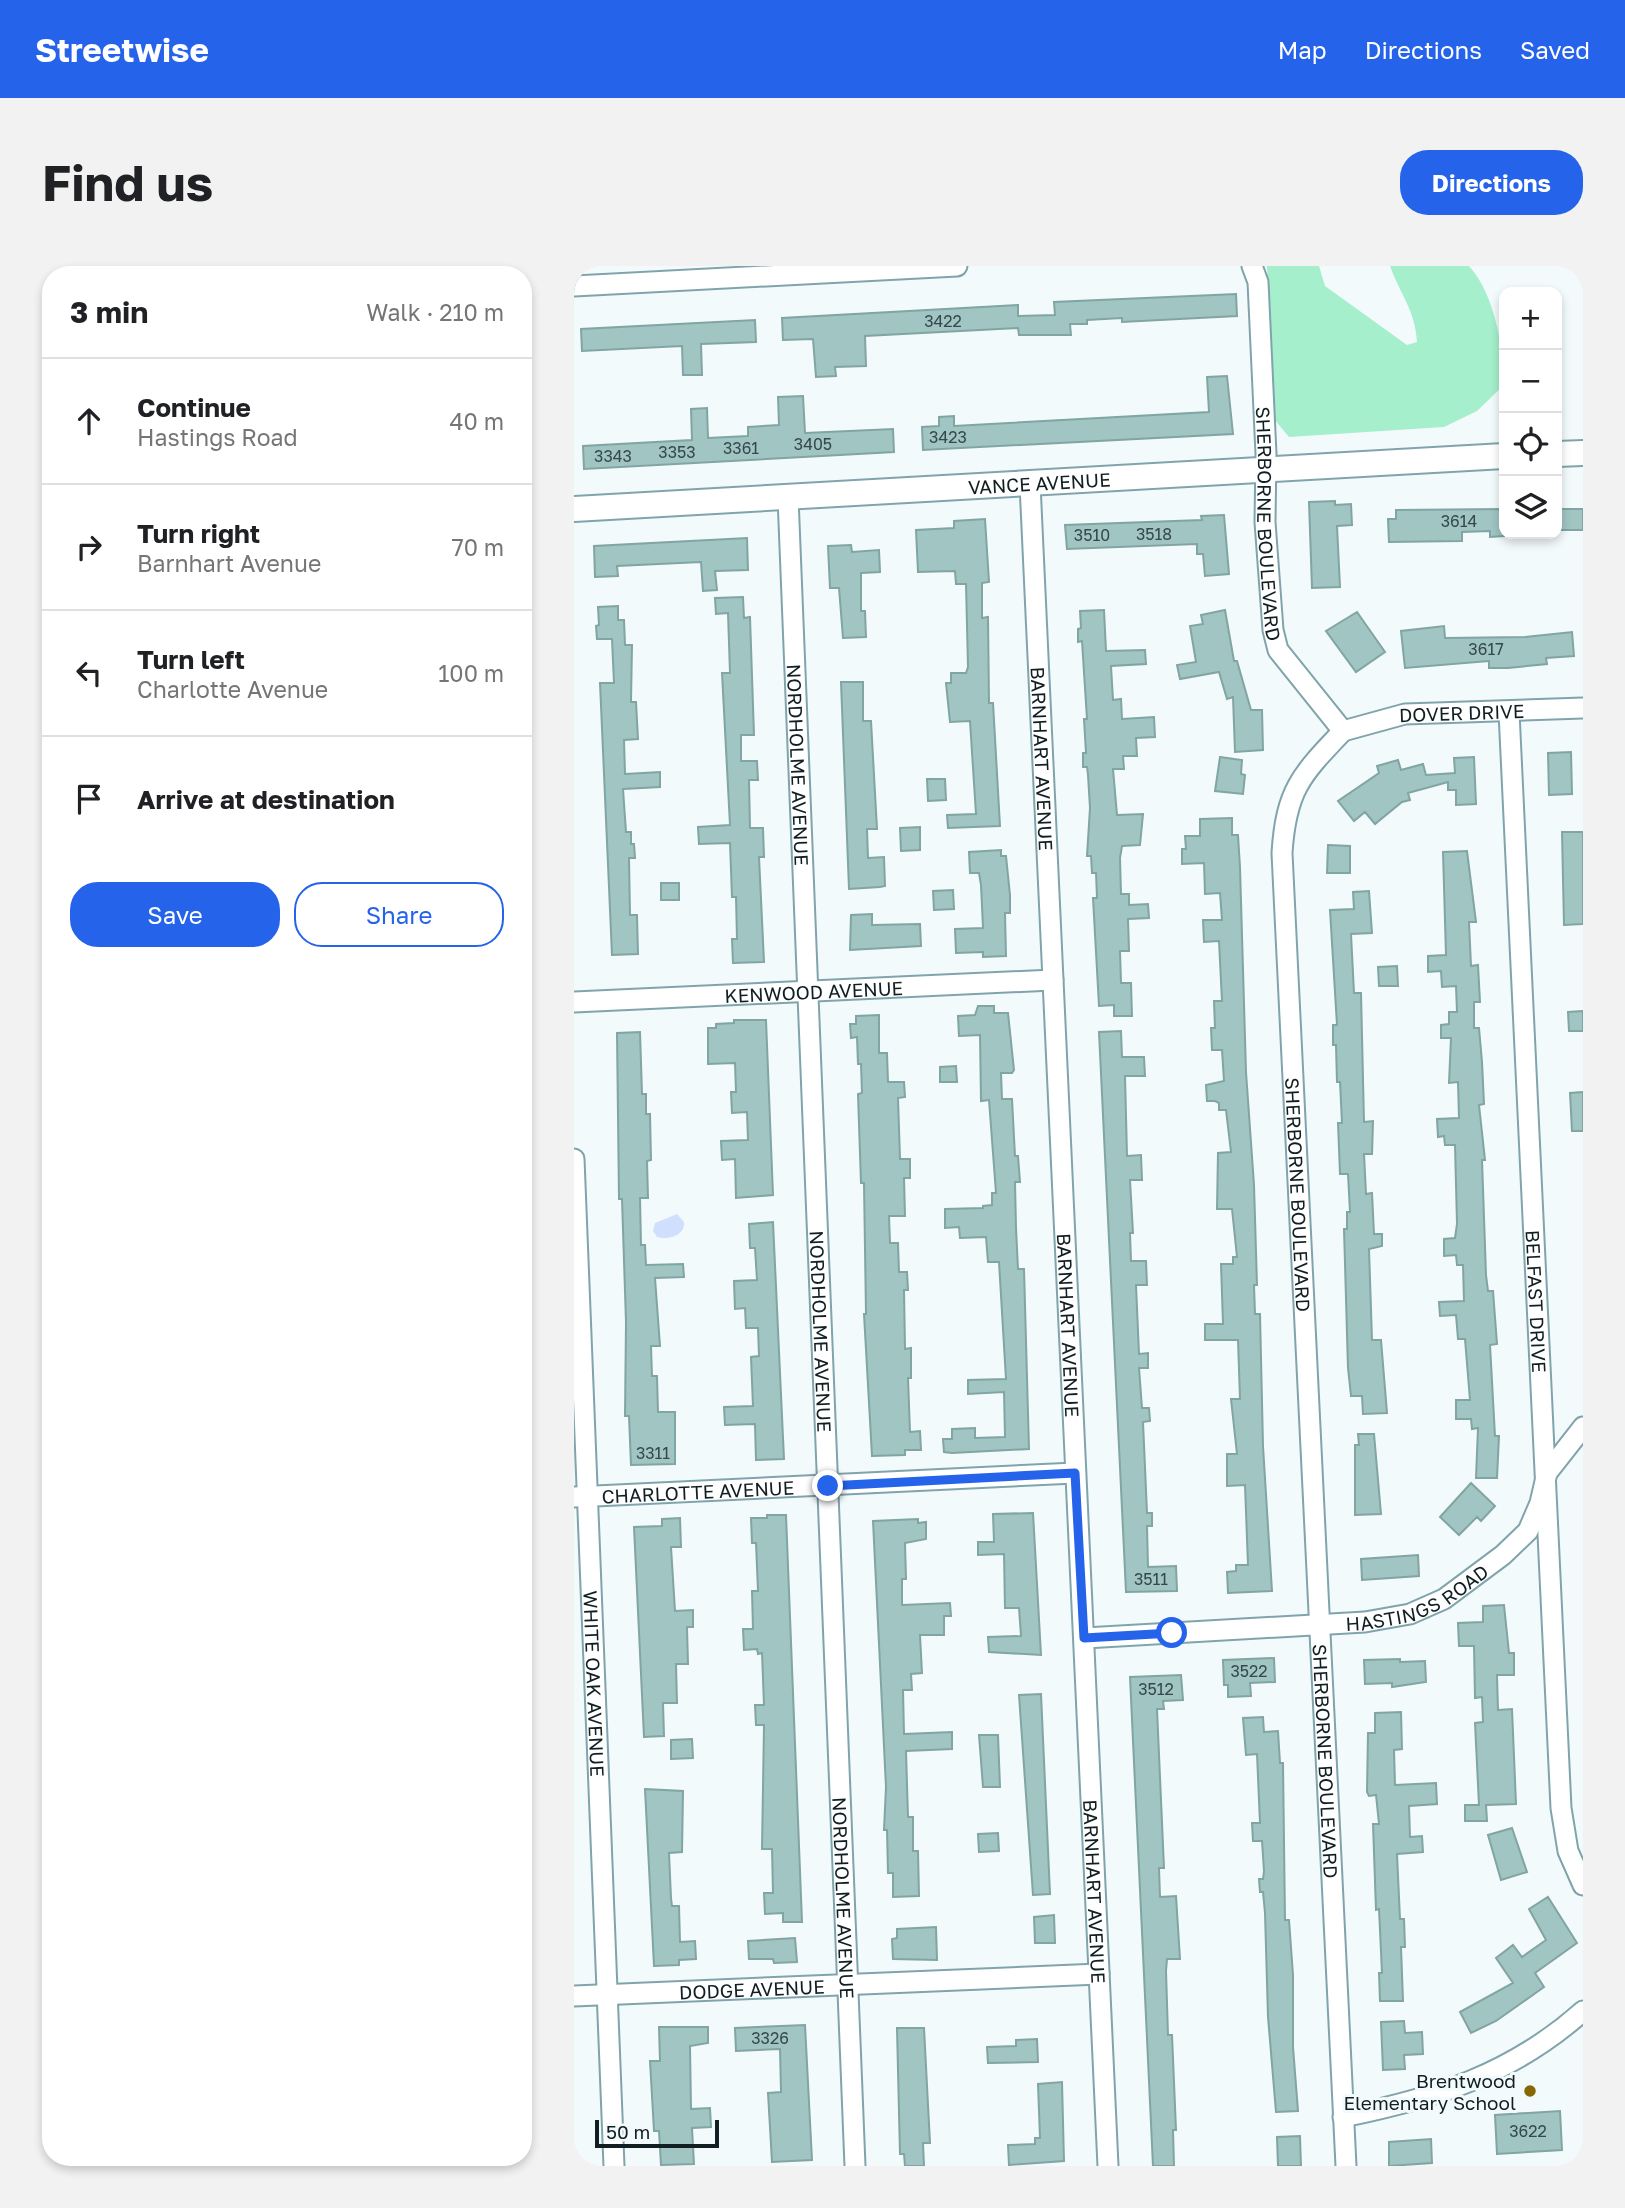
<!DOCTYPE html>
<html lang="en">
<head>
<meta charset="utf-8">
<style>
  body { margin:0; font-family:"Golos Text",sans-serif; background:#f2f2f2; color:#202124 }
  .controls { position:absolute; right:21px; top:21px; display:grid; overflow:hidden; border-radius:14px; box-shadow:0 4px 10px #0003 }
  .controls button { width:63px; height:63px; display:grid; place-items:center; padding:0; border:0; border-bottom:2px solid #e0e0e0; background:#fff; color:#202124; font:35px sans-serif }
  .scale { position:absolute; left:21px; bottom:18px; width:124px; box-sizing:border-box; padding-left:7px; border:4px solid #111f23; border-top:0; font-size:19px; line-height:24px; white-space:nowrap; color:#111f23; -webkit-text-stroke:5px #f3fafc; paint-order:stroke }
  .stop { position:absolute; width:21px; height:21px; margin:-16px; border:5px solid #2563eb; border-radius:50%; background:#fff }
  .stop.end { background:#2563eb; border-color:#fff; box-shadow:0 2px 7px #0008 }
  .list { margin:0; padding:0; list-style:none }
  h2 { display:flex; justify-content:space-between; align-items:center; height:91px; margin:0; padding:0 28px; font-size:30px }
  h2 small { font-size:23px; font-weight:400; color:#757577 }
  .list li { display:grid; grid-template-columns:46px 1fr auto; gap:21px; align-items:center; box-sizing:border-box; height:126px; padding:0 28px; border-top:2px solid #e0e0e0 }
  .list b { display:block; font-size:26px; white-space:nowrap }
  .list p { margin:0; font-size:23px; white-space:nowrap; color:#757577 }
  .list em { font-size:23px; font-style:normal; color:#757577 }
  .actions { display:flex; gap:14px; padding:21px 28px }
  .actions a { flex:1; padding:16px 0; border:2px solid #2563eb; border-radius:28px; text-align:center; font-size:24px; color:#2563eb }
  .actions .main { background:#2563eb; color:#fff }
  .icon { flex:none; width:38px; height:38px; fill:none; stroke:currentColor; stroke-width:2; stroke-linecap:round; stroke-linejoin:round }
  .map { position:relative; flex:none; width:1009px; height:1900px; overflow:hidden; border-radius:28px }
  header { display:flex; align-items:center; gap:42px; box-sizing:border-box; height:98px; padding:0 35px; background:#2563eb; color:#fff }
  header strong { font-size:33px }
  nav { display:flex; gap:38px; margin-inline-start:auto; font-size:24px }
  .intro { display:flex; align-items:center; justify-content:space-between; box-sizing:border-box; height:168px; padding:0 42px }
  h1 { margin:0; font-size:49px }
  .button { padding:18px 32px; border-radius:28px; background:#2563eb; color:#fff; font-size:24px; font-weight:700 }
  main { display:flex; gap:42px; padding:0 42px }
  aside { flex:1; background:#fff; border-radius:28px; box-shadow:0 4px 10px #0003 }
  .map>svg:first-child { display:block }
  .green { fill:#a5efcd }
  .water { fill:#cfdffd }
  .building { fill:#a0c5c2; stroke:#80a5a2; stroke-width:2 }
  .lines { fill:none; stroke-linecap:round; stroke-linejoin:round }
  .minor-casing { stroke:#80a4ac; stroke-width:23 }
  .tertiary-casing { stroke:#80a4ac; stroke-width:28 }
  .minor { stroke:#fff; stroke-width:19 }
  .tertiary { stroke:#fff; stroke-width:24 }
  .route { stroke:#2563eb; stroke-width:9 }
  .poi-dot { fill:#856801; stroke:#f3fafc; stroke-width:2.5 }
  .labels { text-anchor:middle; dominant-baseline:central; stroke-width:6; stroke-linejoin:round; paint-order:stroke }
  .number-label { font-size:16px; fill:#35484b }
  .street-label { font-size:19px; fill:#111f23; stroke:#f3fafc }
  .poi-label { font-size:19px; fill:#111f23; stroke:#f3fafc; text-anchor:end }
</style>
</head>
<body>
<header>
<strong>Streetwise</strong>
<nav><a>Map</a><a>Directions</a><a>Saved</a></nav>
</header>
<div class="intro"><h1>Find us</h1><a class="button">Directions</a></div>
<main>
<aside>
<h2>3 min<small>Walk · 210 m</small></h2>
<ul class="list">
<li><svg class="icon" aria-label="ahead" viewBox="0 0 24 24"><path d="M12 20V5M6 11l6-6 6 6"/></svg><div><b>Continue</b><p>Hastings Road</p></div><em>40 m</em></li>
<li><svg class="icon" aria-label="right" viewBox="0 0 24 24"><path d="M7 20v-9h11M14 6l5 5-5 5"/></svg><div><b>Turn right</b><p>Barnhart Avenue</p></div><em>70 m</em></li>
<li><svg class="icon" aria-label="left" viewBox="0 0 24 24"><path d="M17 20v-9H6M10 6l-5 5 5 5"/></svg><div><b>Turn left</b><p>Charlotte Avenue</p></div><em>100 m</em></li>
<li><svg class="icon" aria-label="arrive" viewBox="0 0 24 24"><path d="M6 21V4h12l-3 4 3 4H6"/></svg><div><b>Arrive at destination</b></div></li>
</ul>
<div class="actions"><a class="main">Save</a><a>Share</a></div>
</aside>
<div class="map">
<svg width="1009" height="1900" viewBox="0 0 1009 1900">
  <rect width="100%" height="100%" fill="#f3fafc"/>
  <path class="green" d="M693 0H745L751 20 833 79 843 76C841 44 827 30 816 0H895C920 27 930 82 930 119L903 145 870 161 715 171 700 153Z"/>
  <path class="water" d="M103 948 110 956C111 970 94 974 83 971L79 965 81 957Z"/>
  <path class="building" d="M662 28 663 50 548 56V52L513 54V58H496L497 69H445L444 62 291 70 292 100 261 101 262 110 242 111 239 73 209 74 208 52 444 39V50L481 49 480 36Z
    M181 54 182 76 127 78 128 109H109L108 80 8 85 7 63Z
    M653 110 659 168 349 184 348 161 365 160V151L380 150V160L635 146 633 111Z
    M229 130 231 167 319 163 320 186 10 203 9 180 118 174 117 143 133 142 134 172 174 170V161L205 159 204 131Z
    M761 235V239L777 238 778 259 763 260 766 321 738 322 735 236Z
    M930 243V270L916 271V265L888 266V275L815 276 814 253H822V244Z
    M983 243H1009V264H983Z
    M650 249 655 308 631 310 629 288H623V278L493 283 491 259 628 254 627 250Z
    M411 253 415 316 408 317V352L414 351 415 437H419L426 560 374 562 373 549 402 548 396 455 376 456 372 417H377V407H392L394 401 392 318H382L381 305 344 306 342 264 380 262V255Z
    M173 272 174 304 141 305 143 324 129 325 127 296 43 300 44 310 21 311 20 280Z
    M277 279 278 286 305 284 306 306 287 307V345H291L292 371 269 372 265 322H256L254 280Z
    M169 331 170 352 176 351 180 469H167V495H183L184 514H175L176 562H189L190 591H185L190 696 159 697 158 673H163L162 631H158L156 577 125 578 124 561 156 559 148 407H156L154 347 142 348 141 332Z
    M44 340V354H50L51 379H58L57 436H62L64 473 50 474 51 508 86 506V521L49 523 52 566H57V578H60L61 592H55L56 649H63L64 688 38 689 26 417H40L38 373H23L22 360 25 359 24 341Z
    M530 344 532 385 571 384 572 398 537 400 539 434 547 433 548 453 580 451 581 471 562 472 563 490H549L550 503H539L543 549 569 548 566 579 548 580 546 592 547 628H555V639L574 638 575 652 554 653 555 685H546L547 717H557L558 750H540V739L525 740 519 632H523L522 607H518L517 590H513L516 542 514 509 513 501H509V487H512L510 453H513L508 375 504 376V363L507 362 506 345Z
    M651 344 660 395H663L677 444H688L689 484 661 486 659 431 653 433 645 406 606 413 603 399 622 396 616 360 629 358 627 349Z
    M783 346 811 386 782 406 752 365Z
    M870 360 871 372 951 371 998 366 1000 390 972 392 973 398 934 402H915V395L831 402 827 365Z
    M267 416H289V455H297L303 563H293L294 592 310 591 311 620 306 621 275 623Z
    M997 486 998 528 975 529 974 487Z
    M646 491 668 494 667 508 671 509 669 528 641 525Z
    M900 491 902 538 882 539V524H874V516L834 527 836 534 828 536 801 558 791 546 780 555 764 535 805 507 803 500 824 494 827 504 849 498 852 509 881 507 880 492Z
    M353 513H371L372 534 354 535Z
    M658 552V569H664L666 601 672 806 680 919 683 1019H680L681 1048H686L689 1180 698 1325 654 1327 653 1306 662 1305V1299H674L671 1219 653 1220V1188H663L657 1133H666L664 1074H631V1058H649L647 998H659V991H663L658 943H643L644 887 657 886 652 844H645V837L641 835H633L632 819 650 815 648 784H638L637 762H641L640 735H648L645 675 630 676 629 654H648L646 627 631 628 630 597 608 598V583H612L611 570H626V553Z
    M346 561V584L327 585 326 562Z
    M988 566H1009V658L990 659Z
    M754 579 776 580V607H753Z
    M427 584V590H432L436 629V647H431L432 690 409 691V686L382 687 381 663 409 662 407 619 405 607H396L395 586Z
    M893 585 902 656H895L897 700 904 699 906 736H900V762H905L908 796 910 838 905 839 911 894H908L912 1009 914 1025H919L923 1078 916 1079 921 1170H925L923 1212H902L904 1162 898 1163 897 1153H882V1134H896L891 1073H884L882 1049 866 1050 865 1036 890 1035 889 999H883L882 989 870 990V973L881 972 883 958 881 879H871L870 870 864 871 863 853 885 852 884 816 875 817 877 772H867V759L875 758V746H883L882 720 868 721 867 705 854 706V690L872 689 869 586Z
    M87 617H105V634H87Z
    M379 624 380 643 360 644 359 625Z
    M795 625 798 667 777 668 780 727H787L790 856 799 855 798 888H790L792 928 798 927 800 968H808V980L795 983 798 1074H807L813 1147 789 1148 788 1130H777L774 1102 770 963H773V946H776L774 908H766L764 857H768L766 816H763L762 779H759V759H763L756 644 780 643 779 626Z
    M298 648V659L346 658 347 680 276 684 277 649Z
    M823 700 824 720H805L804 701Z
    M404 740H420V747H434L440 804 438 807H427L428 833H438L441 890H444L446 916H441L442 962 444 1003H450L455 1183 378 1187 370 1186 369 1173H378V1163L401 1162V1172L431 1171 430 1126 394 1128V1114L432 1113 425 996H414L412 971 386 972 385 961 371 962V943L409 942V940L418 939V927H422L415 834 407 835 406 769 385 770 384 750 401 749Z
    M1009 745V765H995L994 746Z
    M305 749V787H313L314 816H330L331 831 324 832 326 893H336V912H330L331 950H315L316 977H324L325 1006H333L334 1024H330L331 1083 337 1082V1112H334L336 1166 346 1165 347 1184H331V1189L298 1190 290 1048H292L290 917H287L284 828 288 827 287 798H284L283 771 277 772 276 758H282V750Z
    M160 754H192L199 929 162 932 161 893 148 894 147 875 174 874 173 846 158 847 157 826H162L161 797 134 798V762H142V758L160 757Z
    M547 765 548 791H570L571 810H551L553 890 567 889 568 914H556L559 967H556L557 995H572L573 1019H562L565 1088 574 1087V1102H565L568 1142H575L576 1155 569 1156 573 1247H578V1260H573L574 1301 602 1300 603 1325 552 1326 525 766Z
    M66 766 68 828H72V848H76L77 894 73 895 74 932H66L67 979H71L72 999 109 998 110 1011 81 1012 86 1080H77L78 1110H83L84 1146H101V1198L57 1199 55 1150H51L52 1056 48 933H45L43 767Z
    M382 800 383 816H366V801Z
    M1009 826V865H998L996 827Z
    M199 956 210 1193 182 1194 181 1158 151 1159 150 1141 179 1140 177 1091 185 1090 184 1062H172L171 1042 161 1043 160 1015 183 1014 181 982H176L175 958Z
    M784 1168H800L807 1248 781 1249V1179H785Z
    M897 1217 921 1240 907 1255 903 1251 885 1269 866 1251Z
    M459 1247 467 1389 415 1386 414 1371 447 1370 445 1342H431L430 1288 404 1289V1276H420L419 1248Z
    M193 1249H212L228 1656H209V1647L191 1648 190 1627H199L198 1583H188L190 1459H182L181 1439H190L188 1387 184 1388 183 1383 170 1384 169 1363H179L178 1325H184L182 1277H178L177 1252H193Z
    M106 1252 107 1281H97L101 1345 119 1344V1361H113L114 1398H102L103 1437H89L90 1470 70 1471 60 1261 88 1260V1253Z
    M344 1253V1257L352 1256V1273L331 1277 332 1313H328V1339L376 1337 377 1350H370V1369H346L348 1407 337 1408 338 1424H329L330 1468 378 1466V1483L332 1485 334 1551H339V1585H344L345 1630 319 1631V1607H314L313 1564H310L312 1521 299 1255Z
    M844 1289 845 1310 788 1314 787 1293Z
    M930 1339 935 1387H940V1409H923L924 1444 938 1443 942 1538 912 1539 913 1555H891V1539H905L901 1457 909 1456 908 1431 901 1432 900 1380H885L884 1357 909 1356V1340Z
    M700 1392 701 1416 676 1417 677 1430 654 1431V1419H650L649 1394Z
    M826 1393V1396L851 1395 852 1416 818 1421V1417L791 1418 790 1394Z
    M607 1409 609 1434 589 1435 590 1443H583L590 1602H585L586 1631 602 1630 606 1693H593L592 1705 594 1769H598L602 1864H599L600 1900H579L556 1411Z
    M467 1428 476 1628 459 1629 445 1429Z
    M827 1446 828 1483 820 1484 821 1519 862 1517 863 1538 835 1540 836 1571 848 1570 849 1586 823 1588 826 1653H830L831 1681H827L829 1735H806L805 1707H808L805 1643 802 1644 799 1558H805L802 1529 795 1530 793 1526 794 1467H801V1447Z
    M689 1451 690 1466 704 1465 706 1497H709L711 1654H715L719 1709V1781L724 1845 702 1846 694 1751 691 1647 689 1626H686L685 1613H689L690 1605 688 1575H679L678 1557H686L683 1488 672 1489 669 1452Z
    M405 1469H424L426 1521H409Z
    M118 1473 119 1492 97 1493V1474Z
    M71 1523 109 1525 108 1586 95 1587 97 1632 98 1640H105L106 1676 121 1675 122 1693 105 1694V1699L80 1700Z
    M938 1562 953 1606 927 1614 914 1569Z
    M424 1567 425 1585 405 1586 404 1568Z
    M974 1631 1003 1677 961 1707 970 1721 922 1755 897 1767 886 1746 939 1717 922 1692 939 1679 948 1691 972 1674 955 1643Z
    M480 1649 481 1677H461L460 1651Z
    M362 1661 363 1694 319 1693 318 1673 323 1672V1663Z
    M221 1672 223 1696 200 1697 199 1693H175L174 1675Z
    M830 1755 831 1767 848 1766 849 1788 830 1789 831 1803 809 1804 807 1756Z
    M231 1759 238 1894 198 1896 194 1827 207 1826 206 1783 162 1785 161 1762Z
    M85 1761H134V1777L116 1780 117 1843 136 1842 137 1861 118 1862 120 1898 87 1899 85 1865H80L76 1795H86Z
    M323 1762H350L356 1877H349L350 1900H331L330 1888H326Z
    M463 1773 464 1796 414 1797 413 1781 442 1780V1774Z
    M488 1816 490 1895 435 1899 434 1879 461 1878V1872H466L464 1818Z
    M986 1845 988 1884 923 1888 921 1849Z
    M726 1870 727 1900H704L703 1871Z
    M857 1873 858 1897 815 1900V1876Z"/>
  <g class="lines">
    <g class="minor-casing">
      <g id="minor">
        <path id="s1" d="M678 0 684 16 692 188 691 256 699 364 704 384 769 465C727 509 712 524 708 587L772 1900"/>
        <path d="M0 20 383 0"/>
        <path id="s2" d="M456 218 534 1900"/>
        <path id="s3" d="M214 231 281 1900"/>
        <path id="s4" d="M935 446 987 1542 994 1585 1009 1619"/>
        <path id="s5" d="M769 465 831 448 1009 442"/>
        <path id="s6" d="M0 736 479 714"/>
        <path id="s7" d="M0 893 40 1900"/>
        <path id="s8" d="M0 1231 501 1207"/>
        <path id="s9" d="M511 1372 791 1356 836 1348 870 1333 929 1289 954 1265 966 1237 973 1207 1009 1161"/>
        <path id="s10" d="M0 1730 525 1708"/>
        <path d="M769 1851C862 1832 937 1809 1009 1745"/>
      </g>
    </g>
    <g class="tertiary-casing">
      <g id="tertiary">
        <path d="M983 188 1009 187"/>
        <path id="s11" d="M0 243 930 190"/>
      </g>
    </g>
    <use href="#minor" class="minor"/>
    <use href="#tertiary" class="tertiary"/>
  </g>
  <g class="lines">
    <path class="route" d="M254 1220 501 1207 510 1372 598 1367"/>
  </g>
  <circle class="poi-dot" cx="956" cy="1825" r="7"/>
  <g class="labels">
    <g class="number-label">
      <text x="369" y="55">3422</text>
      <text x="374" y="171">3423</text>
      <text x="239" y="178">3405</text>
      <text x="167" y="182">3361</text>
      <text x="103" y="186">3353</text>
      <text x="39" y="190">3343</text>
      <text x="885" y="255">3614</text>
      <text x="580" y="268">3518</text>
      <text x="518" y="269">3510</text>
      <text x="912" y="383">3617</text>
      <text x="79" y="1187">3311</text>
      <text x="577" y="1313">3511</text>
      <text x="675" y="1405">3522</text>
      <text x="582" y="1423">3512</text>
      <text x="196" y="1772">3326</text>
      <text x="954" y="1865">3622</text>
    </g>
    <g class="street-label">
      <text stroke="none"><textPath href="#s11" startOffset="466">VANCE AVENUE</textPath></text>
      <text stroke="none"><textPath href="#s1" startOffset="259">SHERBORNE BOULEVARD</textPath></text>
      <text stroke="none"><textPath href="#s5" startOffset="121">DOVER DRIVE</textPath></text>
      <text stroke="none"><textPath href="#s2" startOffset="275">BARNHART AVENUE</textPath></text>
      <text stroke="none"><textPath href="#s3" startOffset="268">NORDHOLME AVENUE</textPath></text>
      <text stroke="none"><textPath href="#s6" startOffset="240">KENWOOD AVENUE</textPath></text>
      <text stroke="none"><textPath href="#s1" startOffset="973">SHERBORNE BOULEVARD</textPath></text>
      <text stroke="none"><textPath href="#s4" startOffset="590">BELFAST DRIVE</textPath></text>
      <text stroke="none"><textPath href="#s2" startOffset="842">BARNHART AVENUE</textPath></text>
      <text stroke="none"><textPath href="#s3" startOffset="835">NORDHOLME AVENUE</textPath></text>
      <text stroke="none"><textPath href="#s8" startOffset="124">CHARLOTTE AVENUE</textPath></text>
      <text stroke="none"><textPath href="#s9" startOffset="338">HASTINGS ROAD</textPath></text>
      <text stroke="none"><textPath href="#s7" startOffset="525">WHITE OAK AVENUE</textPath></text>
      <text stroke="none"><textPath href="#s1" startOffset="1540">SHERBORNE BOULEVARD</textPath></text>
      <text stroke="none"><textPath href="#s2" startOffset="1409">BARNHART AVENUE</textPath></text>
      <text stroke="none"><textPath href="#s3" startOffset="1402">NORDHOLME AVENUE</textPath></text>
      <text stroke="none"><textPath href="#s10" startOffset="178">DODGE AVENUE</textPath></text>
    </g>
    <g class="poi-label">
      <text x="942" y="1814">Brentwood<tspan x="942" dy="22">Elementary School</tspan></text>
    </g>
  </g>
</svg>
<div class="controls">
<button>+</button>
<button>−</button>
<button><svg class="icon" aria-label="locate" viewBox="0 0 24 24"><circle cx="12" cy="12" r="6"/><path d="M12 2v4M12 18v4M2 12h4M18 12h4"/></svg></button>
<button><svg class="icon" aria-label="layers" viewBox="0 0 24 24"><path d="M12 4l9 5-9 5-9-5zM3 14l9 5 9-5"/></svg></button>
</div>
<div class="scale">50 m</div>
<div class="stop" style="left:598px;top:1367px"></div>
<div class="stop end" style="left:254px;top:1220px"></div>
</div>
</main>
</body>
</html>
